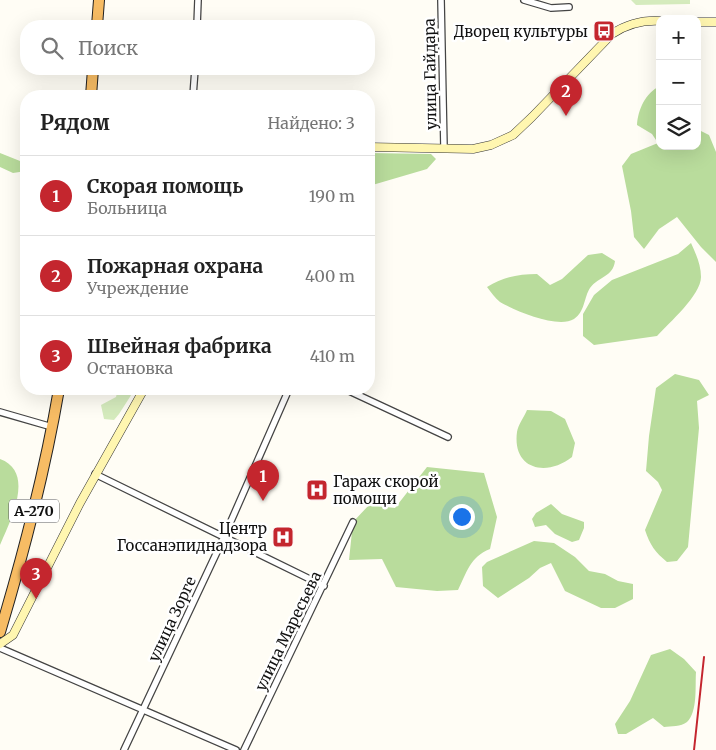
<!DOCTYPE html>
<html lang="ru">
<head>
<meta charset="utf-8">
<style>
  body { margin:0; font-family:Merriweather,serif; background:#f6f6f6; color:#222 }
  .controls { position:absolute; right:15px; top:15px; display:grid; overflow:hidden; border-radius:10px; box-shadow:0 5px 20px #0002 }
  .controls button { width:45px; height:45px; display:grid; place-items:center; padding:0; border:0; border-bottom:1px solid #e0e0e0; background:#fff; color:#222; font:25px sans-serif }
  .you { position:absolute; left:461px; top:516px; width:18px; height:18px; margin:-12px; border:4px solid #fff; border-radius:50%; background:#1a73e8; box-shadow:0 0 0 8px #1a73e833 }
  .badge { display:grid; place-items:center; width:32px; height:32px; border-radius:50%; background:#c4262e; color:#fff; font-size:16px; font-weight:700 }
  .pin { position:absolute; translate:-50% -41px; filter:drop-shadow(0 1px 2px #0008) }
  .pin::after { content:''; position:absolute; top:26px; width:18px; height:15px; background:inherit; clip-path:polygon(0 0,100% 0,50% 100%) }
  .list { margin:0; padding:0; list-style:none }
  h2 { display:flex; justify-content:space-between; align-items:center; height:65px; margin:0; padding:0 20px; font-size:21px }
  h2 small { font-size:16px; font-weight:400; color:#767676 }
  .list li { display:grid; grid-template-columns:32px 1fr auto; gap:15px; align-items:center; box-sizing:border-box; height:80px; padding:0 20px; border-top:1px solid #e0e0e0 }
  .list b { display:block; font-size:19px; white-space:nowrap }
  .list p { margin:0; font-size:16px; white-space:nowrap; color:#767676 }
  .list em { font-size:16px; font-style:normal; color:#767676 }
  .icon { flex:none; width:28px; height:28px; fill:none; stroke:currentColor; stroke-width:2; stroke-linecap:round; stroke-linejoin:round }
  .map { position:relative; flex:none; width:716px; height:750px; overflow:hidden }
  .search { position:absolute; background:#fff; box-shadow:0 5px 20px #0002; left:20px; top:20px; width:355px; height:55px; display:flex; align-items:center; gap:12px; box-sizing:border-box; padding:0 18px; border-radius:20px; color:#767676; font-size:19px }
  .panel { position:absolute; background:#fff; box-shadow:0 5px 20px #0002; left:20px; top:90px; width:355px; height:305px; border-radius:20px }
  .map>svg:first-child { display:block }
  .green { fill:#d5ebbd }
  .forest { fill:#b9dc9c }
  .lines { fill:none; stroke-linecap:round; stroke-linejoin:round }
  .minor-casing { stroke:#444; stroke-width:8 }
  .secondary-casing { stroke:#333; stroke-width:9 }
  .trunk-casing { stroke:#222; stroke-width:12 }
  .minor { stroke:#fff; stroke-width:5.5 }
  .secondary { stroke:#fff6b0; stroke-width:8 }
  .trunk { stroke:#f7bc64; stroke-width:10 }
  .rail { stroke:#c4262e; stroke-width:2 }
  .labels { text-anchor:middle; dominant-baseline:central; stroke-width:5; stroke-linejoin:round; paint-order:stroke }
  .shield { fill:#fff; stroke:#585858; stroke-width:1 }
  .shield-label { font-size:14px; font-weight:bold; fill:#111 }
  .poi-label { font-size:15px; fill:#111; stroke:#fff; text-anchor:end }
  .street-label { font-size:15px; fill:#111; stroke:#fff }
</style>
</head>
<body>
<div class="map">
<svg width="716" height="750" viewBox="0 0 716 750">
  <rect width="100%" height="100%" fill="#fffdf5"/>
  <path class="green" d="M631 0H690V4L636 5Z
    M118 389H135L119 414 114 420 104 419 101 405 116 397Z"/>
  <path class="forest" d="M660 86V146H697V129L709 135 716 152V262L701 247 677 217 659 229 644 249 634 237 631 211 622 166 631 154 658 143 652 134 637 125C638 110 645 93 660 86Z
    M0 153 20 161 26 159V171L13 173 0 167Z
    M369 153 431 154 436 159 427 169 369 186Z
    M691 243C696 254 701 265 701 277 701 295 669 323 657 336L594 345 583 336V314L594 295 612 280 678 254Z
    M602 253 615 261C613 277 599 276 590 288 584 297 585 312 574 319 558 329 515 311 500 302 495 298 491 292 487 287 503 277 519 274 537 274L550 285 562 279 588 255Z
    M675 374 699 380 709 395 697 401 699 428 688 547 677 561 667 562C655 552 650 545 645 530L662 490 658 482 646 471 649 436 656 388Z
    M527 410 551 411 565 419 575 443 572 457C547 477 512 470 517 432 518 425 524 417 527 410Z
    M0 459C36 472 10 521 0 545Z
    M427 467 484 473 497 517 490 549C470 557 467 572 458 590L437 591 396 587 382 559 349 560 353 522 369 505 395 508Z
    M551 504 562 514 584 522V528L579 540 572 542 555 534 546 525 535 527 532 519 536 513Z
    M534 541 554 543 575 557 589 571 605 574 618 581 633 584V599L615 608H601L565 591 551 563 540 568 529 578 498 598 483 586 482 567 487 562Z
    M670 649 684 659 696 672C695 685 698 712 687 722 681 727 671 726 664 727L653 718 626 734H618L615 724 630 701 651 655Z"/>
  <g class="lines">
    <g class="minor-casing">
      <path id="minor" d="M441 0 444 148
        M524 0 551 8 569 7
        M197 26 198 0
        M193 96 195 69
        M345 389 448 437
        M0 412 52 427
        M95 474 324 586
        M0 648 236 750
        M124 750 224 537 289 389
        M244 750 353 522"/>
    </g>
    <g class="secondary-casing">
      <path id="secondary" d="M697 22H716
        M369 147 473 149 491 145 513 135 532 117 612 34C627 24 642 20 660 21
        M0 644 13 635 80 503 144 389"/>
    </g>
    <g class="trunk-casing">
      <path id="trunk" d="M97 26 99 0
        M91 96 93 69
        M0 632C24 552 45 471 59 389"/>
    </g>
    <use href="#minor" class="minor"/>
    <use href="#secondary" class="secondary"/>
    <use href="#trunk" class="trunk"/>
    <path class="rail" d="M694 750 704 657"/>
  </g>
  <defs>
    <g id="bus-square" transform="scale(1.125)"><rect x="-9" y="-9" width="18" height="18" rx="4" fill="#c4262e" stroke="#fff"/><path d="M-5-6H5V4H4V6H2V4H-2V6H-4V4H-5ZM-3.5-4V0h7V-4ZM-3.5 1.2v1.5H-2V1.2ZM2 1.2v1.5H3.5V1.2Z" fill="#fff"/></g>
    <g id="hospital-square" transform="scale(1.125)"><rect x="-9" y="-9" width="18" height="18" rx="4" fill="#c4262e" stroke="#fff"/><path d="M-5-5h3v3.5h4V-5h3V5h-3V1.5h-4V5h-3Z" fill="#fff"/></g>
  </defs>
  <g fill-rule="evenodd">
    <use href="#bus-square" x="604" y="31"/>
    <use href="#hospital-square" x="317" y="490"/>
    <use href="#hospital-square" x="283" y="537"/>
  </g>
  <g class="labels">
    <rect class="shield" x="9" y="499.5" width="50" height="23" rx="4"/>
    <g class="shield-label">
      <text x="34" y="511">А-270</text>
    </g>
    <g class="poi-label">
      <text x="588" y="31">Дворец культуры</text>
      <text x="333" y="481" text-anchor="start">Гараж скорой<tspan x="333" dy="17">помощи</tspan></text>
      <text x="267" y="528">Центр<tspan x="267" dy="17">Госсанэпиднадзора</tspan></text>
    </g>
    <g class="street-label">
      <text transform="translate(430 74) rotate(-91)">улица Гайдара</text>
      <text transform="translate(172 619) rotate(-65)">улица Зорге</text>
      <text transform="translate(288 631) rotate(-64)">улица Маресьева</text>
    </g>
  </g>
</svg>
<div class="controls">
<button>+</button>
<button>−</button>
<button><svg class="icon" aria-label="layers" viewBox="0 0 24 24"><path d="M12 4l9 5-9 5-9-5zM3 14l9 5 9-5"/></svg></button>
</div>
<div class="you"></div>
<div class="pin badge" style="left:263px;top:501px">1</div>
<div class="pin badge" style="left:566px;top:116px">2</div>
<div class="pin badge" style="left:36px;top:599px">3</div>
<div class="search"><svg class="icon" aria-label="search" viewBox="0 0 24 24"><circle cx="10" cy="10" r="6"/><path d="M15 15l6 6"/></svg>Поиск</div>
<section class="panel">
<h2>Рядом<small>Найдено: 3</small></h2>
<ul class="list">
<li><span class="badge">1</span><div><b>Скорая помощь</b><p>Больница</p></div><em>190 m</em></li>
<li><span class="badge">2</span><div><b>Пожарная охрана</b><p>Учреждение</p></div><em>400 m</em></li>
<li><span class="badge">3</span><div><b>Швейная фабрика</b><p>Остановка</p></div><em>410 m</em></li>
</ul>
</section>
</div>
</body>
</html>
